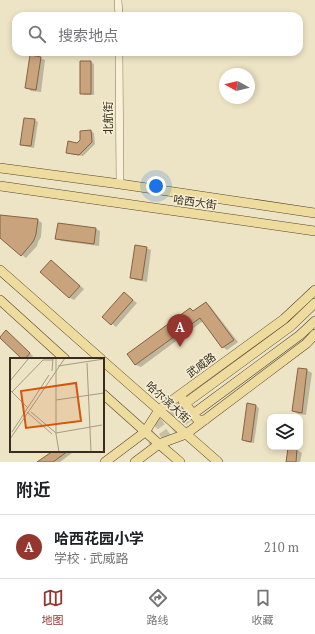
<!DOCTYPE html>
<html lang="zh">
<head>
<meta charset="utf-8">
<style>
  body { margin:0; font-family:"PT Serif","Noto Sans SC",serif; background:#f6f6f6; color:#202124 }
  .controls { position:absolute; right:12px; bottom:12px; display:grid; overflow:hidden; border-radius:8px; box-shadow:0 2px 6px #0003 }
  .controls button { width:36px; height:36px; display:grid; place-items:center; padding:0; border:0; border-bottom:1px solid #e0e0e0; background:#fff; color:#202124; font:20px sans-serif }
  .compass { position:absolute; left:219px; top:68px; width:36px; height:36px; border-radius:50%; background:#fff; box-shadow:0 2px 6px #0003; rotate:278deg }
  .you { position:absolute; left:156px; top:186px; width:14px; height:14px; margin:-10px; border:3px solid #fff; border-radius:50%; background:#1a73e8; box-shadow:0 0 0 6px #1a73e833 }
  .badge { display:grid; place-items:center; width:26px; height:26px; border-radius:50%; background:#94362e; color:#fff; font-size:13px; font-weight:700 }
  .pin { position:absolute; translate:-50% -33px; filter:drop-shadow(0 1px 2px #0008) }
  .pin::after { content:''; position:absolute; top:21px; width:14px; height:12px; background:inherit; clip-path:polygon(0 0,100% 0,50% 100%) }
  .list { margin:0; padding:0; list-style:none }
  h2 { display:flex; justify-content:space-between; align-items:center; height:52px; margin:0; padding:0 16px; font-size:17px }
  h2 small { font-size:13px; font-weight:400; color:#757577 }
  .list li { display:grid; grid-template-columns:26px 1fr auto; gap:12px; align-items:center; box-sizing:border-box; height:64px; padding:0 16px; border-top:1px solid #e0e0e0 }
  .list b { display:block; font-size:15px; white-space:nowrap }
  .list p { margin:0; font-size:13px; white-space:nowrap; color:#757577 }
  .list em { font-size:13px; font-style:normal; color:#757577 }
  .icon { flex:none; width:22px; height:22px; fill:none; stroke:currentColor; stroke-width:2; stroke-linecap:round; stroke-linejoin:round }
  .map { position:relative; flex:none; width:315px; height:462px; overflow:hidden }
  .search { position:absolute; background:#fff; box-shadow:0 2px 6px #0003; left:12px; right:12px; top:12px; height:44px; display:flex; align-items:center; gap:10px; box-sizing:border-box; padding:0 14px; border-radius:12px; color:#757577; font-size:15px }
  .sheet { height:116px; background:#fff }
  nav { display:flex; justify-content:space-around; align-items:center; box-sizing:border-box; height:56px; border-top:1px solid #e0e0e0; background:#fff; font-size:11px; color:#757577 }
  nav a { display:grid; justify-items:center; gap:2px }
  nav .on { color:#94362e }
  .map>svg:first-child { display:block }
  .shadow { fill:#0003 }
  .building { fill:#c9a37c; stroke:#856342 }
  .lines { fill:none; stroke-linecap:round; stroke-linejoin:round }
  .major-tunnel { stroke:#c9bfa4; stroke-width:9; stroke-dasharray:9 4.5; stroke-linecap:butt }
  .minor-casing { stroke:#87765c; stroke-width:8 }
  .major-casing { stroke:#554430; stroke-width:10 }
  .minor { stroke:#f8f1d8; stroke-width:7 }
  .major { stroke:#eedc9f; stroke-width:9 }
  .labels { text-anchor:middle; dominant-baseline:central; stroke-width:3; stroke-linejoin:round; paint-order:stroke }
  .street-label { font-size:11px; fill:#382d1f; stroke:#f4eed4 }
  .inset-road { fill:none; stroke:#a59b83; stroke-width:1 }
  .view { fill:#d6550e; fill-opacity:0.15; stroke:#d6550e; stroke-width:2 }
  .inset-edge { fill:none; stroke:#382d1f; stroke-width:2 }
</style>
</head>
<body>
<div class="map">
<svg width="315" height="462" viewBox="0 0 315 462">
  <rect width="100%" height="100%" fill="#ede4c5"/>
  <path class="shadow" d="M40 58 45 60 41 92 31 91 27 88Z
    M91 62 94 64V95H84L81 93Z
    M35 120 38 122 34 148 24 146 21 144Z
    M91 131 94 133 95 144 83 156 70 154 67 152Z
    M0 216 38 220 42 223 41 237 38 242 37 246 26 258 22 255 0 237Z
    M96 229 100 231 99 246 61 241 57 238Z
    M146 248 151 250 147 282 136 280 131 278Z
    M51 261 56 264 84 289 74 300 70 298 41 272Z
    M124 293 137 303 116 327 104 317Z
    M206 303 210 306 238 342 227 350 223 347 203 321 141 367 136 365 128 354 190 309 195 311Z
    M9 333 33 356 30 359H24Z
    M299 369 307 370 312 373 306 415 298 414 293 411Z
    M256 406 259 408 254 443 246 442 243 440Z
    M289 449 297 450 302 453 300 462H287Z
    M54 451H71L72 453 60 462H39Z"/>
  <path class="building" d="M30 55 41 57 36 90 25 88Z
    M80 61H91V94H80Z
    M24 118 35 119 31 146 20 145Z
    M91 130 92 142 79 155 66 153 68 141 77 143 80 140V131Z
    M0 215 38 219 36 234 34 240 32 243 21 256 0 238Z
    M58 223 96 228 94 244 55 239Z
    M135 245 147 247 142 280 130 278Z
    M51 260 80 286 69 298 40 272Z
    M124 292 133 300 111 325 102 317Z
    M206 302 234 340 222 348 200 318 135 365 127 354 190 308 193 311Z
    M6 330 30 353 25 359H22L0 338V337Z
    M298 368 307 369 302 413 292 411Z
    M247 403 256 405 251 442 242 440Z
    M288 448 297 449 296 462H286Z
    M53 451H68L53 462H37Z"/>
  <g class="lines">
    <path class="major-tunnel" d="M144 434 190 400
      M151 446 197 411"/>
    <g class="minor-casing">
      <path id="minor" d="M118 0 119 16
        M119 52 120 184"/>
    </g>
    <g class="major-casing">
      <path id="major" d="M0 168 120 184 315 213
        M0 186 315 231
        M0 270 101 359
        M0 300 65 359
        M103 361 218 462
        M103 394 159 444 180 462
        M182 397 183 401 197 419 201 420H205
        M190 400 291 326 315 303
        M197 411 300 335 315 321
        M105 462 145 432 159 410 284 319 315 290
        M135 462 159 444 186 434 307 343 315 334"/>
    </g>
    <use href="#minor" class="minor"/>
    <use href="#major" class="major"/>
  </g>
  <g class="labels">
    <g class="street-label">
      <text transform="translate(108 118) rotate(-90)">北航街</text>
      <text transform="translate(195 202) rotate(8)">哈西大街</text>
      <text transform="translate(201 365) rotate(-36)">武威路</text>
      <text transform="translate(168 402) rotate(42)">哈尔滨大街</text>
    </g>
  </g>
  <g transform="translate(10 358)">
    <rect width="94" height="94" fill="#ede4c5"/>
    <path class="inset-road" d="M46 0V76L49 94M77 5 81 94M48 8 94 1M42 13 43 0M0 23 19 0M0 32 18 50M2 34 33 2H43M46 42 94 35M17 54 42 76M21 54 46 75 92 67M2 74 39 17M0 81 55 0"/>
    <path class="view" d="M66 25 71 63 16 70 11 33Z"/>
    <rect width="94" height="94" class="inset-edge"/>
  </g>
</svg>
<div class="controls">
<button><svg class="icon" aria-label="layers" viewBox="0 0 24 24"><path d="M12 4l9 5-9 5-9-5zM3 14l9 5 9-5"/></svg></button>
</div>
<svg class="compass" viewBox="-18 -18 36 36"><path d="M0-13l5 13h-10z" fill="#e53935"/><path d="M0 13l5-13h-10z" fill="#757577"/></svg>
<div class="you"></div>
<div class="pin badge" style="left:180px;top:347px">A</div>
<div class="search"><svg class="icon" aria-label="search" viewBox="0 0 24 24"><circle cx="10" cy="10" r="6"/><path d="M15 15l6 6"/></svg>搜索地点</div>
</div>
<section class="sheet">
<h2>附近<small></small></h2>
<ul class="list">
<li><span class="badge">A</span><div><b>哈西花园小学</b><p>学校 · 武威路</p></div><em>210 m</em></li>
</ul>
</section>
<nav>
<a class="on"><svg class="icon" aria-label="map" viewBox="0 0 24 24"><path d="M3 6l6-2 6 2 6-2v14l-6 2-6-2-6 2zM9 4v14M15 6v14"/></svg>地图</a>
<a><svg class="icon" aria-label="directions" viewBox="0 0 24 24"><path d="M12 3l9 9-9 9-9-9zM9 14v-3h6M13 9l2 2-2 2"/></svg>路线</a>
<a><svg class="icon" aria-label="saved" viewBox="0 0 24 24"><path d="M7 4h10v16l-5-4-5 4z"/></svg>收藏</a>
</nav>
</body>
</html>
